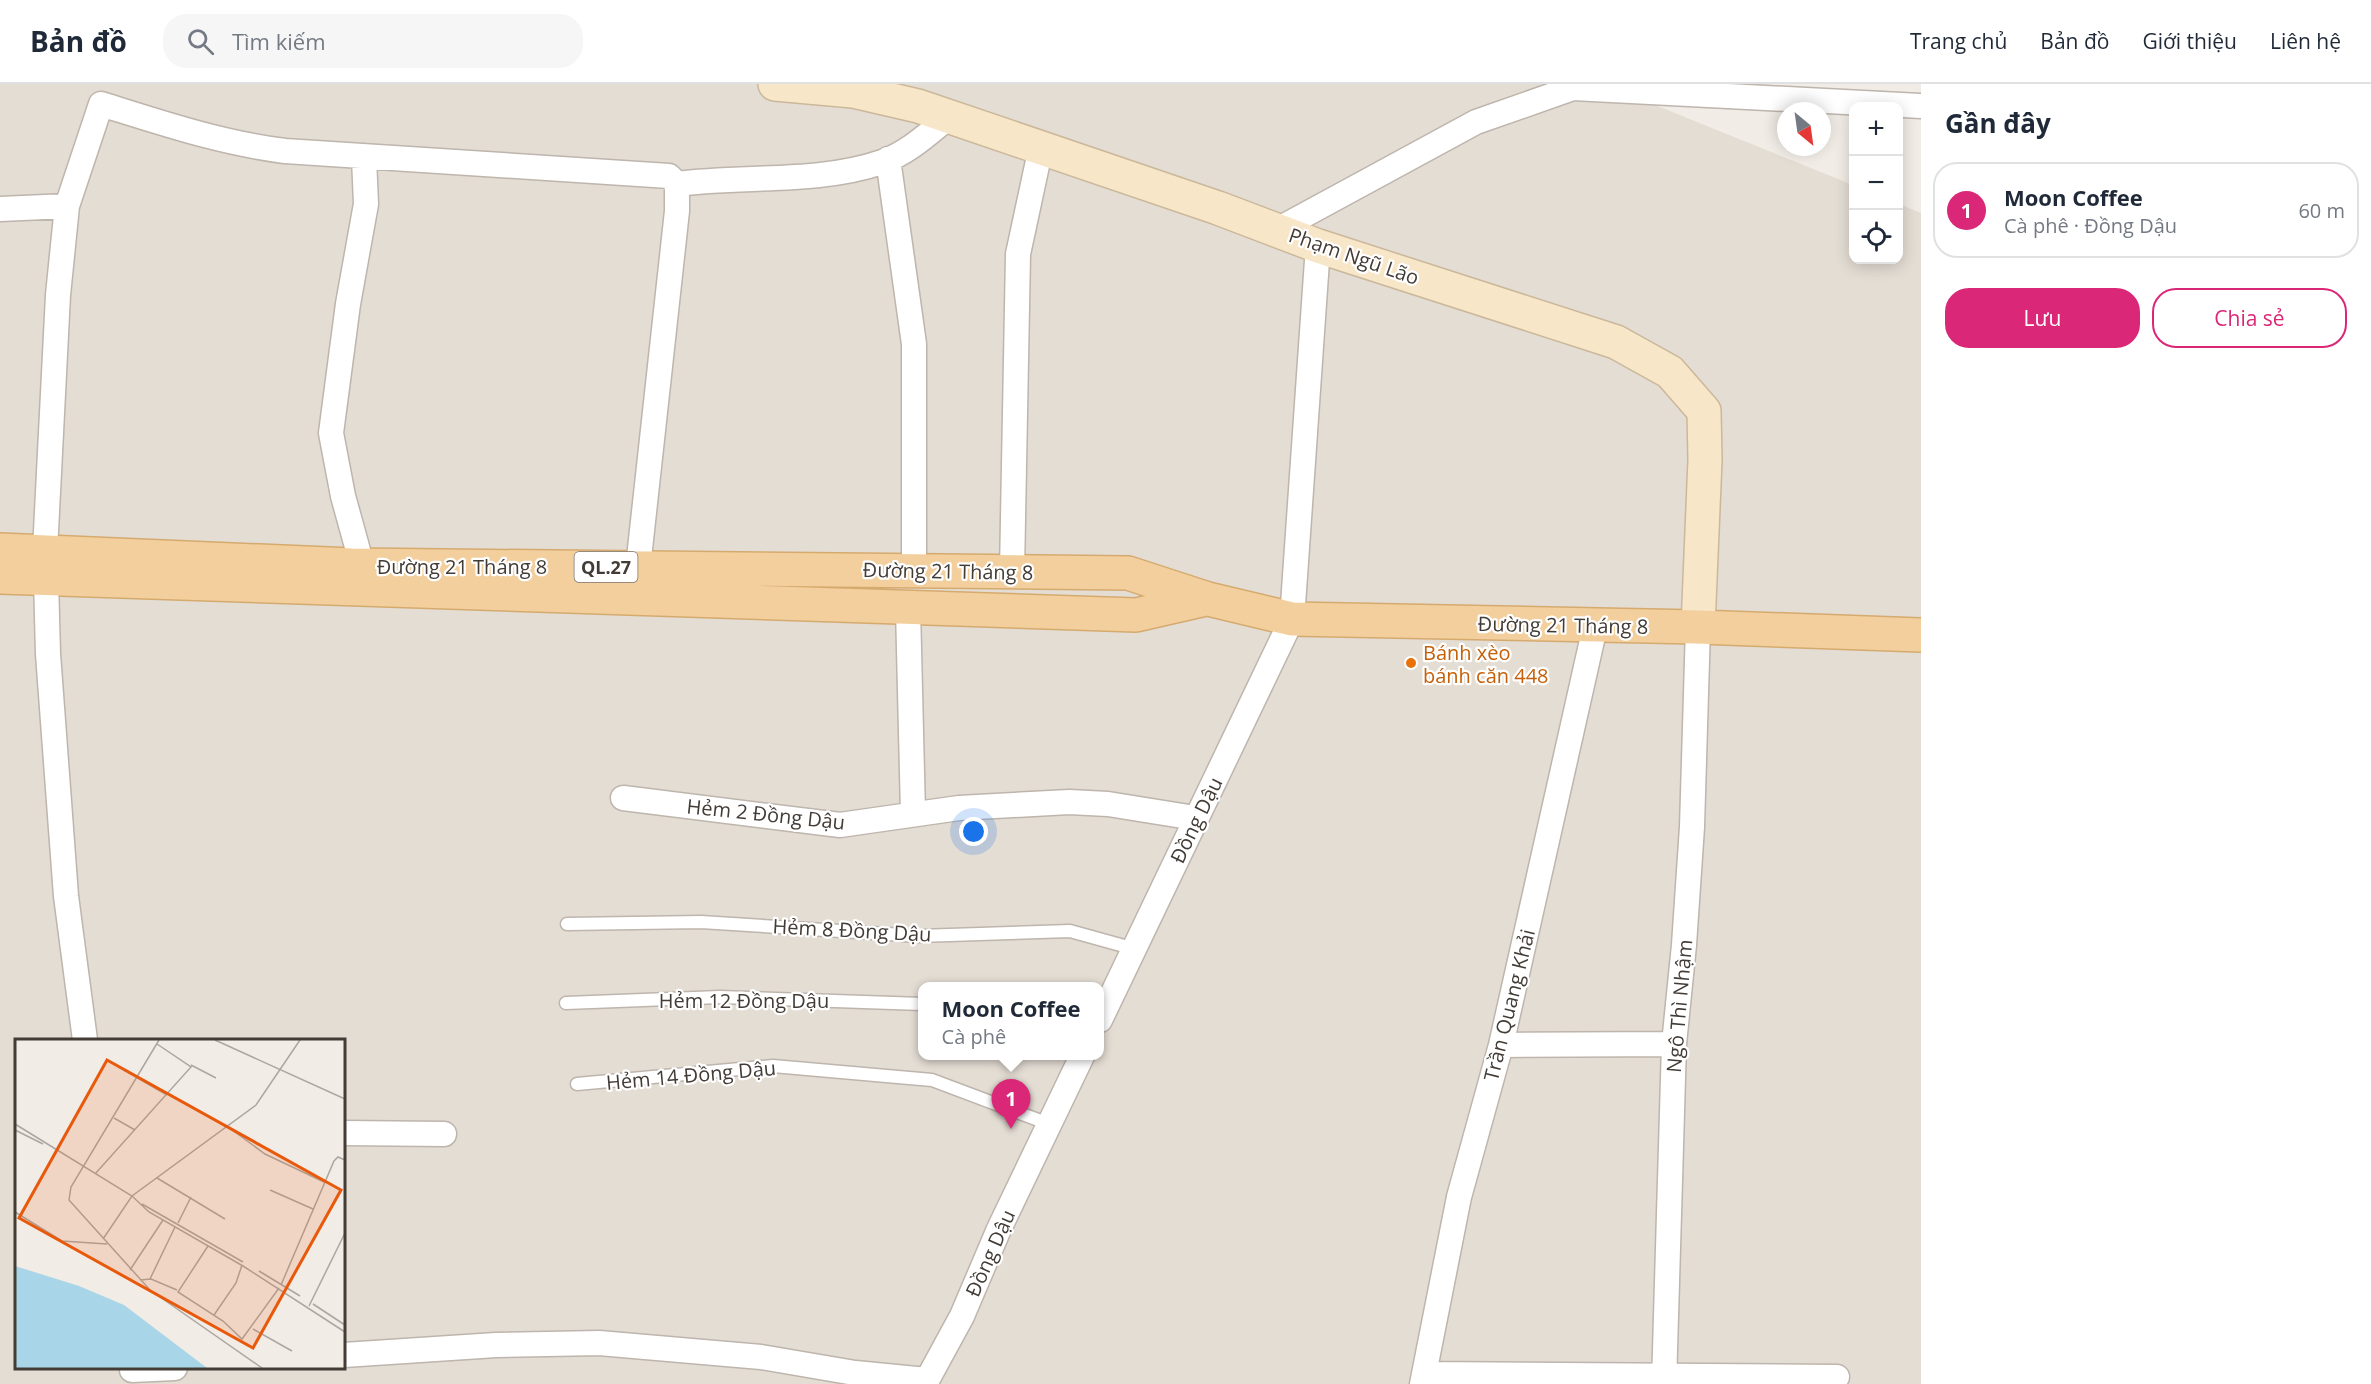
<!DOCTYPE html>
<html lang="vi">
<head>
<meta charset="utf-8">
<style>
  body { margin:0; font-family:"Open Sans",sans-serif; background:#f6f6f7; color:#1f2937 }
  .controls { position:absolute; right:18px; top:18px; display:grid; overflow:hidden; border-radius:12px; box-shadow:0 3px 15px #0003 }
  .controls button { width:54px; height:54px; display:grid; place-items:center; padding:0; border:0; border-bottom:2px solid #e0e1e3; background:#fff; color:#1f2937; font:30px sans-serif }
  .compass { position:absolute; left:1777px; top:18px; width:54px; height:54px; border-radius:50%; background:#fff; box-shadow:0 3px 15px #0003; rotate:151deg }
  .you { position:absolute; left:974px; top:748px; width:21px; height:21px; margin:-15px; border:4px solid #fff; border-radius:50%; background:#1a73e8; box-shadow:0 0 0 9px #1a73e833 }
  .badge { display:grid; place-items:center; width:39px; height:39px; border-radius:50%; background:#db2777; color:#fff; font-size:20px; font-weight:700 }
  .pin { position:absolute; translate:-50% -50px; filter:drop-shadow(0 2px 3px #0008) }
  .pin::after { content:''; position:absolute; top:32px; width:21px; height:18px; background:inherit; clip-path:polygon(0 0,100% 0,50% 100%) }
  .popup { position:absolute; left:918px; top:898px; width:186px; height:78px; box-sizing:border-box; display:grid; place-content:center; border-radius:12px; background:#fff; filter:drop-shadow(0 2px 4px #0005); font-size:20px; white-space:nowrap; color:#747a83 }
  .popup b { font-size:22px; color:#1f2937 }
  .popup::after { content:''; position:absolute; left:50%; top:100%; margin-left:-12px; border:12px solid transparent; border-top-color:#fff }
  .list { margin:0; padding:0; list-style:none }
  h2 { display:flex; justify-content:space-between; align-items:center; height:78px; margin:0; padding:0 24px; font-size:26px }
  h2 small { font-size:20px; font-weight:400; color:#747a83 }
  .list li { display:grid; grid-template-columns:39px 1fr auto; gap:18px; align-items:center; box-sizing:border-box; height:96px; margin:0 12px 12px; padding:0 12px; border:2px solid #e0e1e3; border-radius:24px }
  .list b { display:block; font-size:22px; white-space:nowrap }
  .list p { margin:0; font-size:20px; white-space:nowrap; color:#747a83 }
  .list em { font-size:20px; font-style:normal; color:#747a83 }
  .actions { display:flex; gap:12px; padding:18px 24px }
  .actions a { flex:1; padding:14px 0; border:2px solid #db2777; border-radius:24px; text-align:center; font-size:21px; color:#db2777 }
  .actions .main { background:#db2777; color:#fff }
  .icon { flex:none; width:33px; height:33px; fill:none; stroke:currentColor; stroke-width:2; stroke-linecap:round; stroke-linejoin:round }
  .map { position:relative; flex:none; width:1921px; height:1300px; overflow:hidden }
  header { display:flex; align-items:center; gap:36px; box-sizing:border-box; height:84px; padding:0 30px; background:#fff; border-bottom:2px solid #e0e1e3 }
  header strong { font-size:28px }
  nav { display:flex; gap:33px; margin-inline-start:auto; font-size:21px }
  .search { width:420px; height:54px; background:#f6f6f7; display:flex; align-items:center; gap:15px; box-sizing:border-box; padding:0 21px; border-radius:24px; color:#747a83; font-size:22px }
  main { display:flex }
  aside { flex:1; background:#fff }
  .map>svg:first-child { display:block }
  .residential { fill:#e4ddd4; fill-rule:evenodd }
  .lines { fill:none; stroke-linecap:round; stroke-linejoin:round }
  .lane-casing { stroke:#beb5ad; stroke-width:15 }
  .street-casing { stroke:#beb5ad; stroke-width:27 }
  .secondary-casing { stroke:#cbb89a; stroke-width:36 }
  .primary-casing { stroke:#d5aa6f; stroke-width:36 }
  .lane { stroke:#fff; stroke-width:12 }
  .street { stroke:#fff; stroke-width:24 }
  .secondary { stroke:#f8e6c9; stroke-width:33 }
  .primary { stroke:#f2cf9d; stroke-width:33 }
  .food-dot { fill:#e8710a; stroke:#fff; stroke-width:2 }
  .labels { text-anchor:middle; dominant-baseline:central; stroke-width:4.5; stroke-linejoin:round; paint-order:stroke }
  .shield { fill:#fff; stroke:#7b7672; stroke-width:1.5 }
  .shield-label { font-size:18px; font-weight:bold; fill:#433c36 }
  .street-label { font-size:20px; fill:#433c36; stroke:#fff }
  .food-label { font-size:20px; fill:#c56008; stroke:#fff; text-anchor:start }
  .inset-road { fill:none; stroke:#aba6a0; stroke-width:1.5 }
  .view { fill:#e8590c; fill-opacity:0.15; stroke:#e8590c; stroke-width:3 }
  .inset-edge { fill:none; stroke:#433c36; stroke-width:3 }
</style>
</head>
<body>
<header>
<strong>Bản đồ</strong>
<div class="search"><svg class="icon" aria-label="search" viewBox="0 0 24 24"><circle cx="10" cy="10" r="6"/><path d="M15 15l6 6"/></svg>Tìm kiếm</div>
<nav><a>Trang chủ</a><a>Bản đồ</a><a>Giới thiệu</a><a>Liên hệ</a></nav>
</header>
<main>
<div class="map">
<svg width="1921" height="1300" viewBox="0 0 1921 1300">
  <rect width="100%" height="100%" fill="#f1ece6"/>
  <path class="residential" d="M0 0H1603L1853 101 1854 176H1898L1899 120 1921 129V1300H0ZM922 902H1100V972H922ZM16 956H344V1284H16Z"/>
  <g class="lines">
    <g class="lane-casing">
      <path id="lane" d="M567 840 701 838 919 852 1070 847 1135 865
        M566 919 720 913 922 920
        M577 1000 773 982 932 996 1049 1040"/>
    </g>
    <g class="street-casing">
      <path id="street" d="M888 75 914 260V487
        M677 100C743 91 818 100 882 78 908 69 929 49 950 32
        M0 125 67 122
        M1277 146 1476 38 1573 4 1921 22
        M45 467 58 211 67 122 101 20C162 39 221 59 285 67L669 92 677 100V127L638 483
        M362 481 343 412 331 349 348 220 366 120 364 74
        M1012 488 1018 170 1041 63
        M46 495 48 570 66 812 85 956
        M908 524 913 730
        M623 714 840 741 959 724 1069 718 1108 720 1195 734
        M1100 936 1292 535 1318 162
        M1501 961 1674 960
        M344 1049 444 1050
        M344 1271 496 1261 599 1259 761 1273 855 1289 927 1296
        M132 1286 175 1284
        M1424 1290 1837 1293
        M925 1300 962 1232 999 1145 1082 972
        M1422 1300 1459 1113 1501 961 1595 543
        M1664 1300 1674 960 1684 861 1692 743 1698 543"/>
    </g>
    <g class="secondary-casing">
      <path id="secondary" d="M775 0 853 7 918 22 1218 124 1318 162 1616 258 1670 288 1704 327 1705 376 1698 543"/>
    </g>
    <g class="primary-casing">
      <path id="primary" d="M0 466 352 481 1128 489 1208 515 1292 535 1698 543 1921 551
        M0 493 1136 531 1206 515"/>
    </g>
    <use href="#lane" class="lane"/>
    <use href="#street" class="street"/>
    <use href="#secondary" class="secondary"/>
    <use href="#primary" class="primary"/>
  </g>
  <circle class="food-dot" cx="1411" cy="579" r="6"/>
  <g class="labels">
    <rect class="shield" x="574.5" y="468" width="63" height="30" rx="4.5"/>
    <g class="shield-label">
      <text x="606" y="483">QL.27</text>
    </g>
    <g class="street-label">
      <text transform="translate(1354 172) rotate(19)">Phạm Ngũ Lão</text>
      <text x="462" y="482">Đường 21 Tháng 8</text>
      <text transform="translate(948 487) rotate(1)">Đường 21 Tháng 8</text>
      <text transform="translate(1563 541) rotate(1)">Đường 21 Tháng 8</text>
      <text transform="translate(766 730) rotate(6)">Hẻm 2 Đồng Dậu</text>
      <text transform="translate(1196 736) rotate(-64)">Đồng Dậu</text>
      <text transform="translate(852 846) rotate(3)">Hẻm 8 Đồng Dậu</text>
      <text x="744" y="916">Hẻm 12 Đồng Dậu</text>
      <text transform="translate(1509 921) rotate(-76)">Trần Quang Khải</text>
      <text transform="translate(1679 922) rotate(-85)">Ngô Thì Nhậm</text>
      <text transform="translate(691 991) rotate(-5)">Hẻm 14 Đồng Dậu</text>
      <text transform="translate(990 1169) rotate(-66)">Đồng Dậu</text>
    </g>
    <g class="food-label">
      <text x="1423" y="568">Bánh xèo<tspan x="1423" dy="23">bánh căn 448</tspan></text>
    </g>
  </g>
  <g transform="translate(15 955)">
    <rect width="330" height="330" fill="#f1ece6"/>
    <path d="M0 227 64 247 109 266 192 329H0Z" fill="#a8d5e7"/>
    <path class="inset-road" d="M144 1 56 148 54 161 135 251 247 329M200 1 330 60M176 26 201 39M102 27 152 56M99 79 120 91M0 85 117 157 134 173 228 227 330 293M213 88 250 115 309 143M0 91 28 105M80 135 176 28 142 5M142 139 210 180M255 151 298 170M127 165 228 223M0 173 47 202 92 205M163 184 176 158M88 200 117 157 241 66 285 1M193 207 163 253 208 282 227 300 264 249M115 231 148 181M244 232 285 257M135 240 160 188M125 241 136 240 162 251M266 246 319 122 323 118 330 121M298 265 330 286M294 267 330 194M199 276 221 244 227 226M238 290 277 312"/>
    <path class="view" d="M92 21 326 151 238 309 4 179Z"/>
    <rect width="330" height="330" class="inset-edge"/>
  </g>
</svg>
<div class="controls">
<button>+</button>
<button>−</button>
<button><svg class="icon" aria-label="locate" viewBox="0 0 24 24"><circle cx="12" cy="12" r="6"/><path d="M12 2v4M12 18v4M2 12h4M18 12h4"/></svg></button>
</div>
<svg class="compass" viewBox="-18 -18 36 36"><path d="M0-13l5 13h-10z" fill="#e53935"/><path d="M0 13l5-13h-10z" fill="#747a83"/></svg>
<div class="you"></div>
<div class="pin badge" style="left:1011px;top:1045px">1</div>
<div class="popup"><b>Moon Coffee</b>Cà phê</div>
</div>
<aside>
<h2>Gần đây<small></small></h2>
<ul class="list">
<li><span class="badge">1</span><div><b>Moon Coffee</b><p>Cà phê · Đồng Dậu</p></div><em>60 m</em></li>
</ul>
<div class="actions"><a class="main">Lưu</a><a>Chia sẻ</a></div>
</aside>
</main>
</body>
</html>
